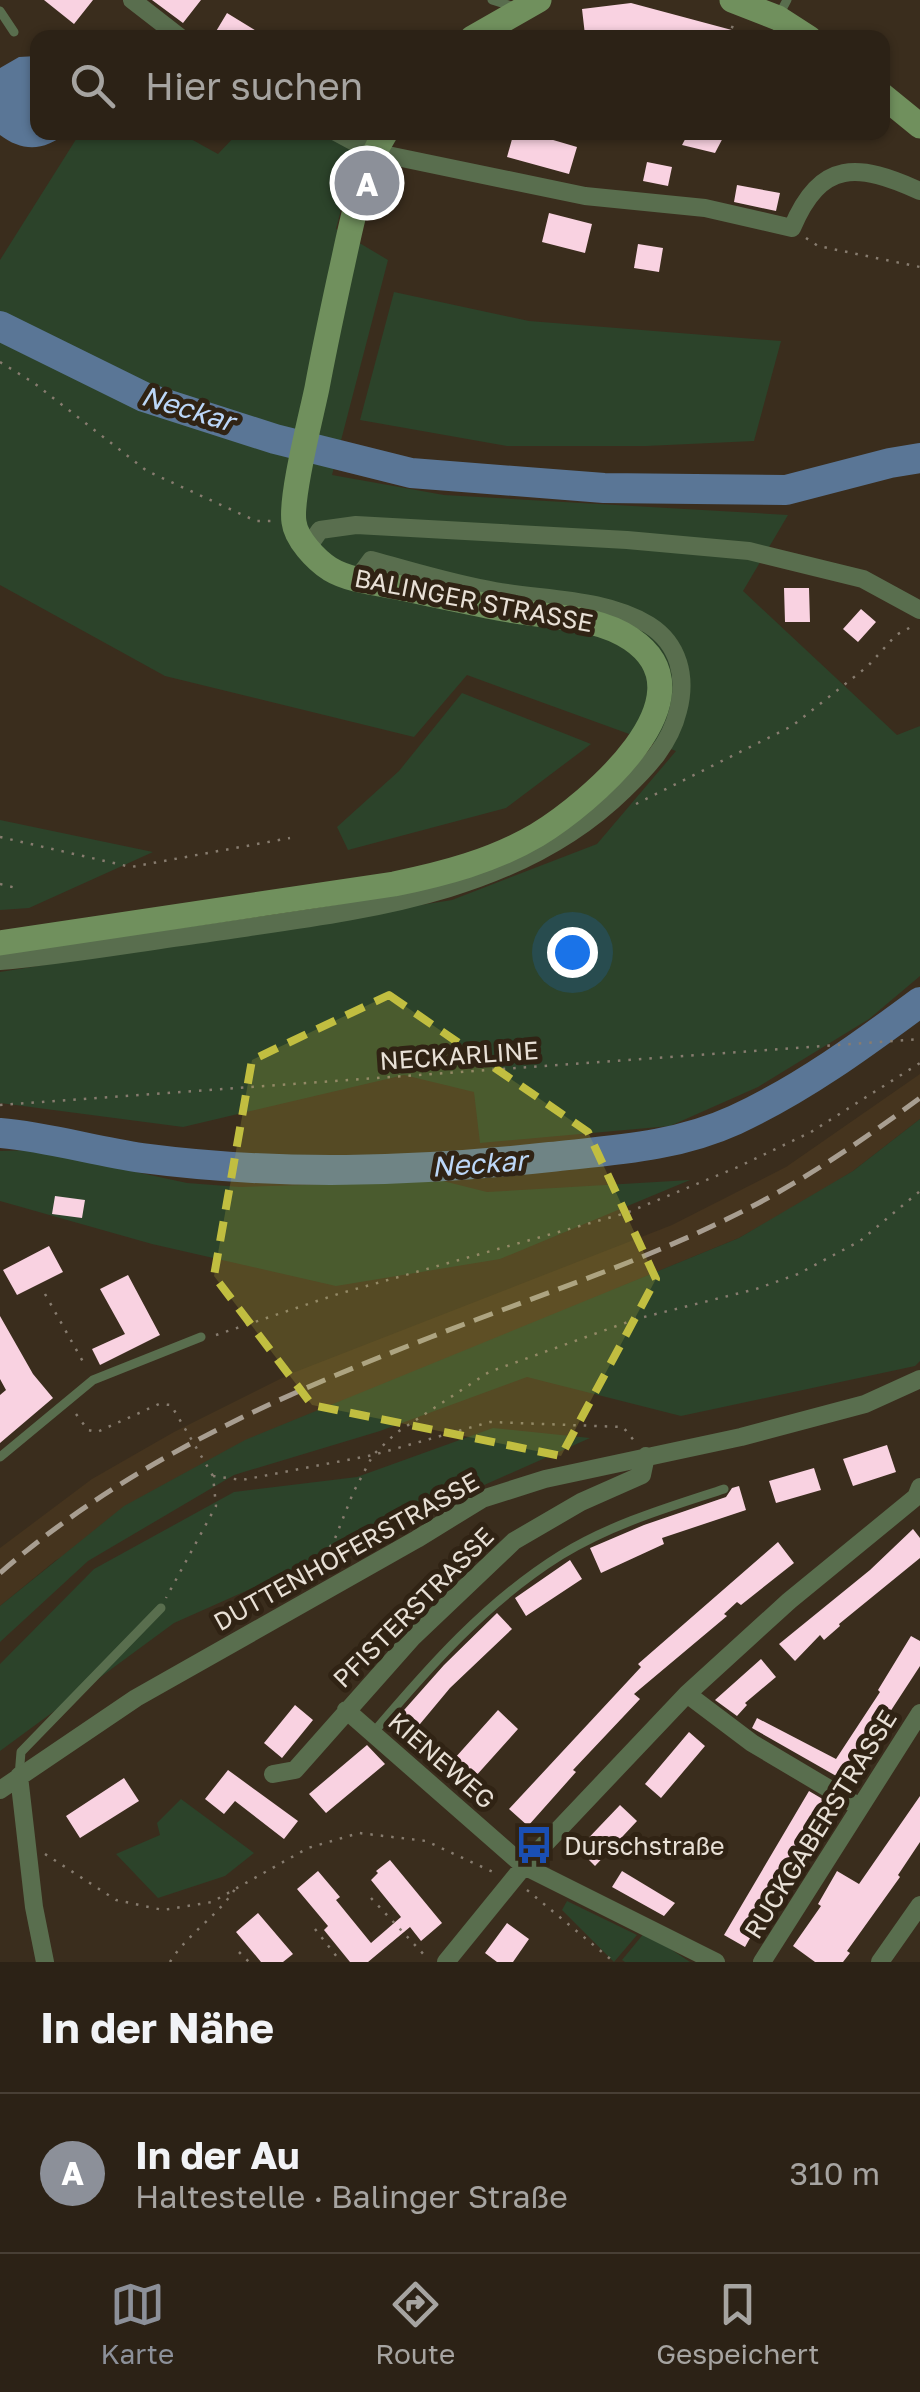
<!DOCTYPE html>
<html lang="de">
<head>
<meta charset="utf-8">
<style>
  body { margin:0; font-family:"Golos Text",sans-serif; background:#382f23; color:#f1f3f6 }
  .you { position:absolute; left:572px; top:952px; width:35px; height:35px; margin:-25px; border:8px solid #fff; border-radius:50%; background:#1a73e8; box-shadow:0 0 0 15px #1a73e833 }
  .badge { display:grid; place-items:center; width:65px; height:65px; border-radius:50%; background:#8c9099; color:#fff; font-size:32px; font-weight:700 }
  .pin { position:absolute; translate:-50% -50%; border:5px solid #fff; box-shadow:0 2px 10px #0006 }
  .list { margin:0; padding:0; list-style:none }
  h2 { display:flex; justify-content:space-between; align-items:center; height:130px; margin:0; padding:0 40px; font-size:42px }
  h2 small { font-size:32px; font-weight:400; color:#a6a4a1 }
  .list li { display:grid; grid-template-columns:65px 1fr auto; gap:30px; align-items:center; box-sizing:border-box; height:160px; padding:0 40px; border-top:2px solid #483f35 }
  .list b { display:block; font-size:38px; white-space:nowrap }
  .list p { margin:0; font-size:32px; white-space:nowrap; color:#a6a4a1 }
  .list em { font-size:32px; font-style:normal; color:#a6a4a1 }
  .icon { flex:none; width:55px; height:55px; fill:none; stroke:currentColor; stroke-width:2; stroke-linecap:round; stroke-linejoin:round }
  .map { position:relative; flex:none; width:920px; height:1962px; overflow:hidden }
  .search { position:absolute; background:#2c2216; box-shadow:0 2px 8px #0004; left:30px; right:30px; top:30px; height:110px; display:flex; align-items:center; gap:25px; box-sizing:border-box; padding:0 35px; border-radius:20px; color:#a6a4a1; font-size:38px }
  .sheet { height:290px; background:#2c2216 }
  nav { display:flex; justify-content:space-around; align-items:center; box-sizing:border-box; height:140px; border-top:2px solid #483f35; background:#2c2216; font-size:28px; color:#a6a4a1 }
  nav a { display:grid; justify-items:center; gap:5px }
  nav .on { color:#8c9099 }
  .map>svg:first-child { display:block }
  .built { fill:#45341e }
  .green { fill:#2c432a }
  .water { fill:#5a7696 }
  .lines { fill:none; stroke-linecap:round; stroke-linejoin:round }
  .river { stroke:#5a7696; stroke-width:30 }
  .building { fill:#f9d2e1 }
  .path { stroke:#877c6f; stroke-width:2.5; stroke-dasharray:2.5 8; stroke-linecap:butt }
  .service { stroke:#596e4e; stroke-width:9 }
  .minor { stroke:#596e4e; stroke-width:18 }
  .secondary { stroke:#70905d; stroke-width:25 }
  .rail { stroke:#a89e91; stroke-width:5; stroke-dasharray:20 10; stroke-linecap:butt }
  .marked { fill:#c1be40; fill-opacity:0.2; stroke:#c1be40; stroke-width:8; stroke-dasharray:20 12; stroke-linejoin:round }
  .labels { text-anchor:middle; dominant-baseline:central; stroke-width:10; stroke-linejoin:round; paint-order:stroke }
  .street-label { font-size:25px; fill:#e8e0d6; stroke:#302314 }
  .poi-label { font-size:25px; fill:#e8e0d6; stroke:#302314; text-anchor:start }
  .water-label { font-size:28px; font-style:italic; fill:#bcd7f8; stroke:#302314 }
</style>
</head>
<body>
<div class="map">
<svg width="920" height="1962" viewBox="0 0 920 1962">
  <rect width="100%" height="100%" fill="#3a2d1d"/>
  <path class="built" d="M920 1074V1119L853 1171 802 1203 739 1238 620 1287 56 1560 0 1606V1548L92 1479 174 1432 290 1374 672 1225 786 1167Z"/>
  <path class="green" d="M80 133H180L218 154 238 133H325L356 151 336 229 388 260 332 475 444 495 788 515 743 591 897 735 920 726V976L869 1019 758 1087 670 1126 480 1143 474 1092 404 1075 183 1127 0 1103V972L452 900 597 844 676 751 467 675 414 737 165 676 0 585V260Z
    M394 292 529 321 781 341 754 441 646 446H507L360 420Z
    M462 693 591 744 506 808 348 850 337 827 399 771Z
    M0 820 153 852 29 908 0 910Z
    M920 1119V1361L915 1366 681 1416 527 1377 380 1431 234 1475 88 1561 0 1642V1606L124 1506 245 1440 739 1238 853 1171Z
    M34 1150 187 1183 240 1187 443 1181 487 1192 690 1180 500 1259 336 1286 152 1244 0 1201V1151Z
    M493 1428 590 1438 174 1623 0 1751V1664L94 1569 234 1492 357 1477Z
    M181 1799 254 1853 225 1876 158 1898 116 1854 160 1835 157 1823Z
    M567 1901 637 1935 614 1962 562 1910Z
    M645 1932 690 1962H625L622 1960Z"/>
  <path class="water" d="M37 56 38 132 66 133C45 151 22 152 0 135V68L19 57Z"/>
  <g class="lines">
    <path class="river" d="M0 326 144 397 275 439 411 473 604 488 786 490 890 463 920 458
      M0 1133C48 1137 94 1151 142 1158 279 1176 413 1172 550 1157 614 1150 676 1147 735 1120 802 1089 862 1045 920 1002"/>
  </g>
  <path class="building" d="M44 0H93L74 24Z
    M152 0H201L183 23Z
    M631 3 743 33V38H629L631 30 585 35 582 9Z
    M227 13 268 38H212Z
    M514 132H526L577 147 569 174 507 157Z
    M689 132H726L715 153 682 145Z
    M647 162 672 167 668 186 643 181Z
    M737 185 780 193 776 211 734 202Z
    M549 213 592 224 585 253 542 242Z
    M638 244 663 248 659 272 634 268Z
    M784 588H809L810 622H785Z
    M861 609 876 622 858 642 843 629Z
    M55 1196 85 1200 82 1218 52 1214Z
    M49 1246 63 1272 17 1295 3 1270Z
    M128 1275 160 1335 100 1365 92 1349 125 1334 100 1289Z
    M0 1316 33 1374 53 1398 0 1443V1395L6 1390 0 1379Z
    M887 1445 896 1472 853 1486 843 1459Z
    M814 1468 821 1490 776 1503 769 1481Z
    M739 1486 746 1510 662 1538 664 1544 601 1573 590 1548 644 1525 726 1497 732 1488Z
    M913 1529 920 1538V1558L839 1624 840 1626 824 1640 820 1635 795 1661 779 1644 870 1570Z
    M778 1542 794 1563 741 1605 737 1602 724 1614 727 1616 634 1694 640 1699 573 1770 576 1772 528 1826 509 1809 641 1667 638 1664Z
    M570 1560 582 1579 526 1616 515 1598Z
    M497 1613 512 1629 450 1688 405 1742 389 1727 444 1665Z
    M911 1636 920 1641V1666L845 1781 752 1728 757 1718 836 1759 880 1692 878 1690Z
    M761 1659 776 1677 745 1703 747 1705 737 1716 715 1700Z
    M295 1705 313 1720 282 1758 264 1743Z
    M498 1710 518 1729 466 1787 446 1768Z
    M689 1732 705 1746 661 1798 645 1784Z
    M367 1745 385 1764 326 1813 309 1794Z
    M228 1770 298 1821 284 1839 235 1801 224 1814 205 1799Z
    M124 1778 139 1801 80 1838 66 1816Z
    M809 1791 831 1804 792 1864 745 1947 724 1935Z
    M920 1796V1842L898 1875 900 1877 847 1951 850 1953 843 1962H815L793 1946 821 1906 818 1904 837 1871 859 1884Z
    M620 1805 637 1821 595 1866 578 1849Z
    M390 1860 442 1923 421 1941 410 1927 368 1962H350L324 1930 328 1926 297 1889 318 1871 340 1897 336 1900 371 1943 401 1917 371 1880 378 1873 376 1871Z
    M622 1871 675 1903 664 1916 612 1887Z
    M258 1913 293 1954 283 1962H261L236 1932Z
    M507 1923 529 1939 513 1962H497L485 1953Z"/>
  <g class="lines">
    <path class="path" d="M728 38 733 25
      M806 238 818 246 920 267
      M0 362 34 383 147 471 256 521H272
      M636 804 792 726 868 666 896 635 913 626
      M0 837 131 867 290 838
      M0 884 20 889
      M0 1105 920 1039
      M45 1294 86 1367
      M216 1335 338 1294 626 1213 738 1167 811 1132 920 1063
      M76 1414 88 1430 97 1432 159 1404 171 1405 213 1476 216 1506 166 1598
      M213 1476 242 1480 373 1455 490 1422 623 1427 636 1443
      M277 1597 315 1568 334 1541 353 1493 373 1455 396 1433 489 1372 636 1319 756 1289 798 1274 860 1241 920 1191
      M45 1854 116 1900 163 1910 212 1902 308 1848 359 1833 426 1841 493 1872
      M527 1890 614 1962
      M371 1898 428 1959
      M315 1929 341 1962
      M239 1952 249 1962
      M170 1962C187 1934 217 1917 235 1889"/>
    <path class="service" d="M492 0 518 8
      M0 11 14 32
      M779 15 787 0
      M0 1457 93 1380 201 1337
      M373 1733C429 1667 487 1601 561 1555 611 1524 669 1507 724 1489
      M19 1776 21 1752 161 1608"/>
    <path class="minor" d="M132 0 181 38
      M336 132 373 152 585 196 705 208 792 228C821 159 858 163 920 191
      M308 547 320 530 356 525 627 540 749 551 863 579 920 610
      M0 961C68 955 135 943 202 934 348 912 513 899 624 790 648 767 670 744 678 711 687 677 679 644 649 625 605 598 546 600 495 591 453 584 412 571 371 560L357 579
      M687 1694 752 1743 858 1806
      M346 1710 524 1866 716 1962
      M273 1774 295 1770 412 1638 514 1541 581 1502 642 1475 646 1456
      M19 1776 34 1907 45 1962
      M0 1790 136 1698 417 1539 482 1499 545 1479 741 1437 865 1404 920 1379
      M446 1962 524 1866 687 1694 789 1601 916 1497 920 1487
      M762 1962 920 1713
      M880 1962 920 1905"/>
    <path class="secondary" d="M732 0 778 18 809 38
      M472 38 539 0
      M882 95 920 126
      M0 943 394 884C443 874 493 861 537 835 588 804 717 697 631 639 597 616 554 618 515 611 475 604 435 595 396 587 375 583 348 580 330 569 316 560 296 539 294 522 290 497 311 417 317 388 324 350 332 313 340 276 351 228 359 175 386 132"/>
    <path class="rail" d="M0 1573C126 1463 276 1397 431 1337 530 1298 631 1266 727 1219 796 1186 859 1143 920 1098"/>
  </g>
  <path class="marked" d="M389 995 588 1132 656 1279 561 1456 312 1405 214 1276 252 1060Z"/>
  <defs>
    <g id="bus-bare" transform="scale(3)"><path d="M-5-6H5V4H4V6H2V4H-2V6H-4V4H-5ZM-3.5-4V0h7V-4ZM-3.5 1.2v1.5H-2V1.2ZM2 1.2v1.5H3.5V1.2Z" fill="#1a4fb4" stroke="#302314" stroke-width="2.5" paint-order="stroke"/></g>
  </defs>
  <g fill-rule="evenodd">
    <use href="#bus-bare" x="534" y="1845"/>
  </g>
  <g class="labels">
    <g class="street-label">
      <text transform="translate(474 600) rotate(11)">BALINGER STRASSE</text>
      <text transform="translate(459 1055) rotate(-4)">NECKARLINE</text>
      <text transform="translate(346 1551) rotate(-29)">DUTTENHOFERSTRASSE</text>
      <text transform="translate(413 1607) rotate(-45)">PFISTERSTRASSE</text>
      <text transform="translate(442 1760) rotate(41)">KIENEWEG</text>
      <text transform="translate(820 1824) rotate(-58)">RUCKGABERSTRASSE</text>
    </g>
    <g class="poi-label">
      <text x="564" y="1845">Durschstraße</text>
    </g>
    <g class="water-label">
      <text transform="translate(188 408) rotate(17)">Neckar</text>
      <text transform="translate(479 1163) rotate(-4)">Neckar</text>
    </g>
  </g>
</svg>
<div class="you"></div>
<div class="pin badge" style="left:367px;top:183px">A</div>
<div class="search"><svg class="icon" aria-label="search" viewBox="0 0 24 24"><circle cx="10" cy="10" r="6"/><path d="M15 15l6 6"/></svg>Hier suchen</div>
</div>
<section class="sheet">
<h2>In der Nähe<small></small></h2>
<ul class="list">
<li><span class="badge">A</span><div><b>In der Au</b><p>Haltestelle · Balinger Straße</p></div><em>310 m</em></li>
</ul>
</section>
<nav>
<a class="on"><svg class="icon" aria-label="map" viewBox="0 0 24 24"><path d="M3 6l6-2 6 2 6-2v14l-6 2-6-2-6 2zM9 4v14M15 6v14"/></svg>Karte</a>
<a><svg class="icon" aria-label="directions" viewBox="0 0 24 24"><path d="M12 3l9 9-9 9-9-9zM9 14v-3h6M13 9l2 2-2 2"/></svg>Route</a>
<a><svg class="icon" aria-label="saved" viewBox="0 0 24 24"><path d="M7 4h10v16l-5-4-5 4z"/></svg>Gespeichert</a>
</nav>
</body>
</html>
